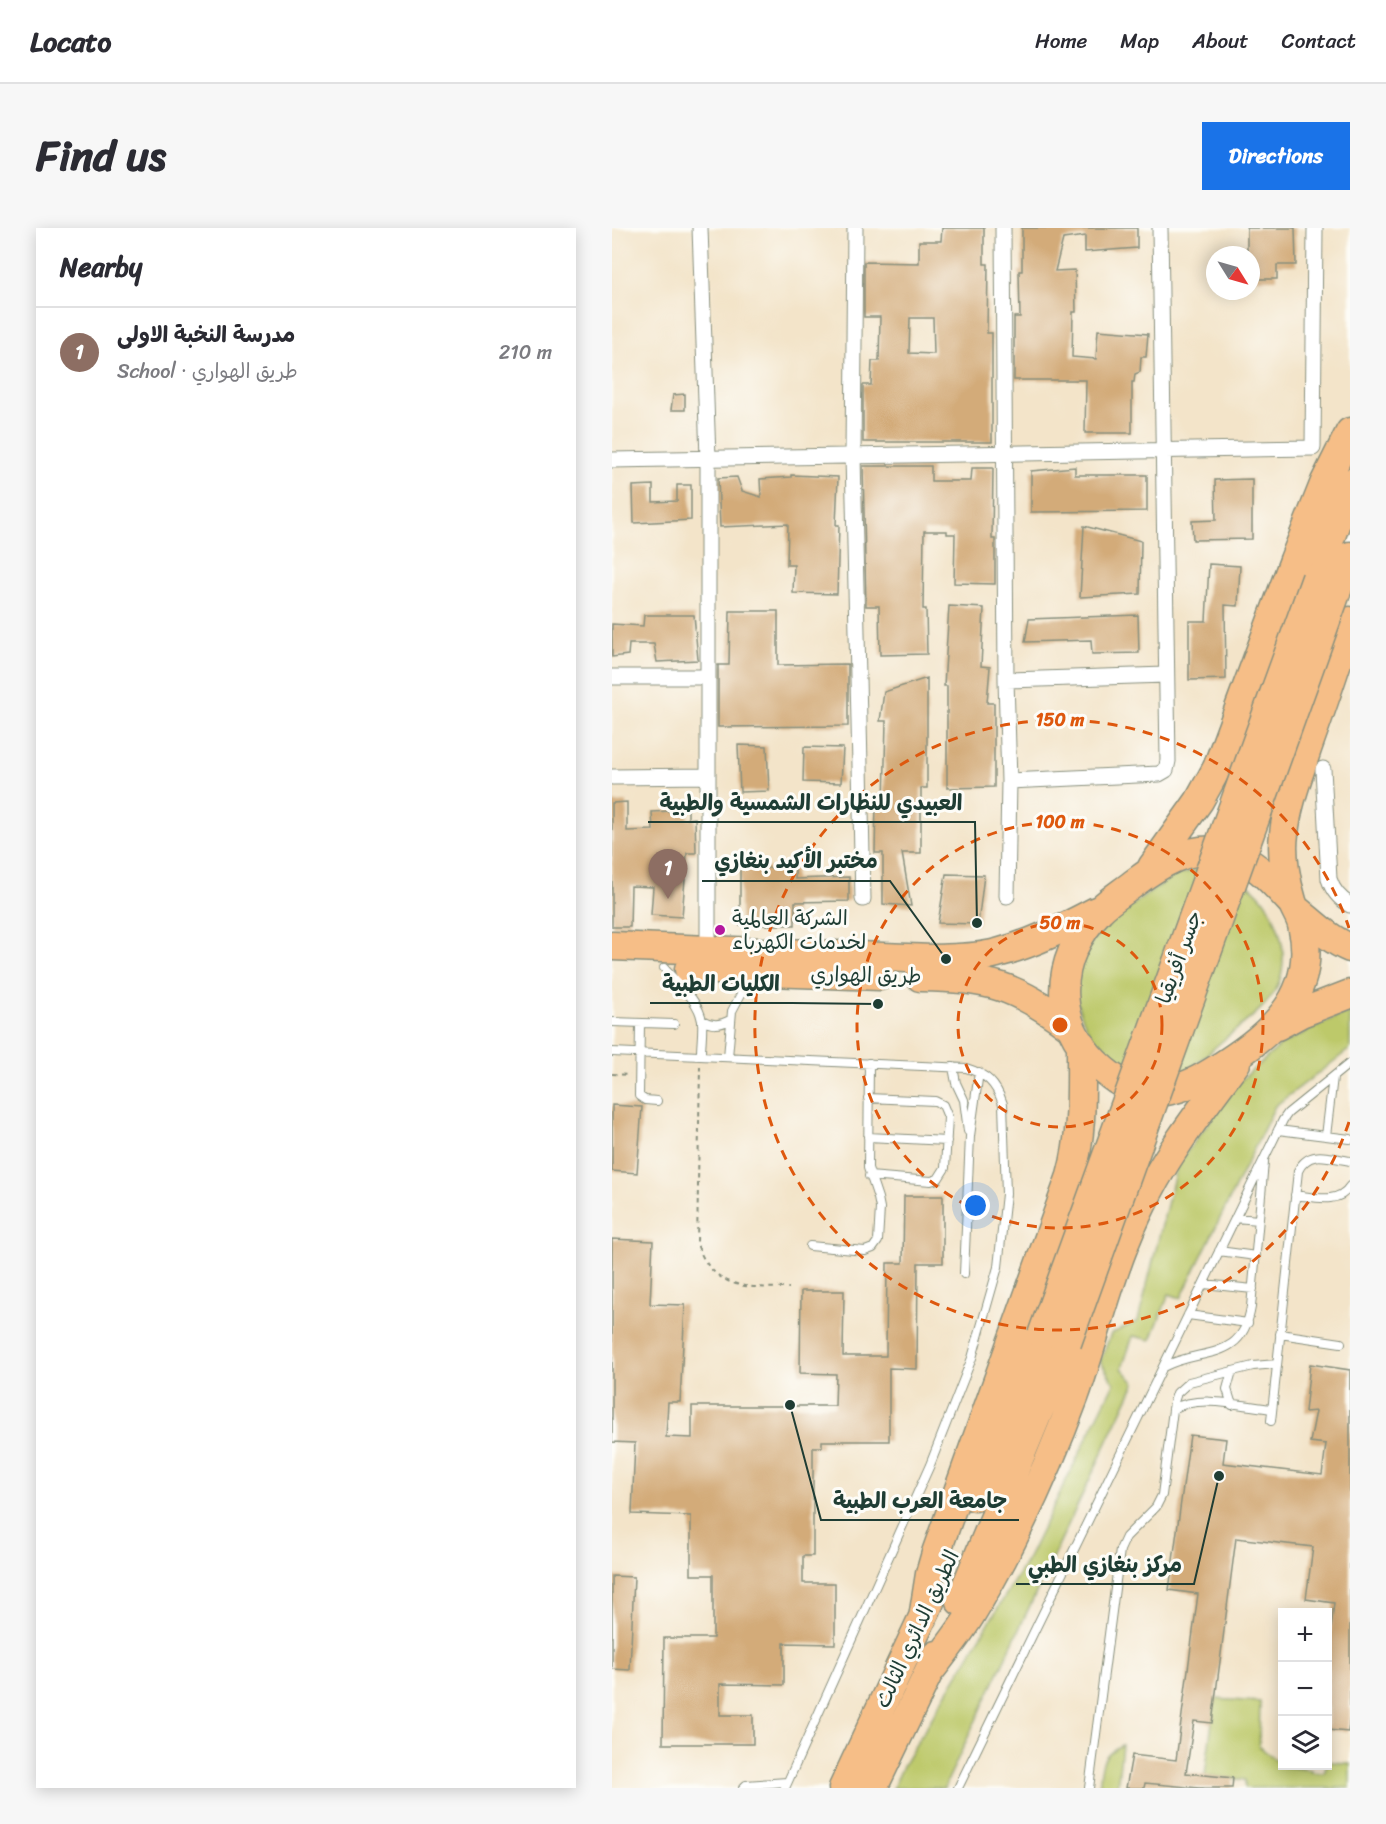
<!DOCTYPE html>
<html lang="en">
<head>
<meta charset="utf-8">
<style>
  body { margin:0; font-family:Sriracha,"Playpen Sans Arabic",sans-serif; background:#f7f7f7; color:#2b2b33 }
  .controls { position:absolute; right:18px; bottom:18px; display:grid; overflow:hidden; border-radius:0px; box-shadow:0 3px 15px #0003 }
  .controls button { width:54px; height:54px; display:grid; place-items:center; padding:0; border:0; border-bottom:2px solid #e1e1e2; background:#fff; color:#2b2b33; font:30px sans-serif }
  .compass { position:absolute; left:594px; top:18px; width:54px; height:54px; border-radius:50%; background:#fff; box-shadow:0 3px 15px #0003; rotate:127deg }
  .you { position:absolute; left:364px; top:978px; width:21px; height:21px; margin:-15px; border:4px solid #fff; border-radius:50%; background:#1a73e8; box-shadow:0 0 0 9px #1a73e833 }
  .badge { display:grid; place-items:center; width:39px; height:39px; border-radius:50%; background:#1a73e8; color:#fff; font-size:20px; font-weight:700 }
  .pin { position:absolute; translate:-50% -50px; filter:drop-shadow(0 2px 3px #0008) }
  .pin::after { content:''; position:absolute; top:32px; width:21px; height:18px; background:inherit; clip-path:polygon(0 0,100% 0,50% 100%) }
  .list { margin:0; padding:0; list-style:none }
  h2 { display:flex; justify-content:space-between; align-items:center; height:78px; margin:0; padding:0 24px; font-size:26px }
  h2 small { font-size:20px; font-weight:400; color:#7c7c81 }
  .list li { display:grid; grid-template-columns:39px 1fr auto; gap:18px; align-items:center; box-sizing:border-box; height:90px; padding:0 24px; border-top:2px solid #e1e1e2 }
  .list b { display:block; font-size:22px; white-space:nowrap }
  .list p { margin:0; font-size:20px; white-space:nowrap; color:#7c7c81 }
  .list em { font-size:20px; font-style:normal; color:#7c7c81 }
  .icon { flex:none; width:33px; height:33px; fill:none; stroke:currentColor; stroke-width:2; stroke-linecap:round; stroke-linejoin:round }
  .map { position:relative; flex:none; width:738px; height:1560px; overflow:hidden; border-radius:0px }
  header { display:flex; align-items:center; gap:36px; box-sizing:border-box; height:84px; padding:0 30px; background:#fff; border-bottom:2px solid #e1e1e2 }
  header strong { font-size:28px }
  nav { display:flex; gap:33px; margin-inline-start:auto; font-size:21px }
  .intro { display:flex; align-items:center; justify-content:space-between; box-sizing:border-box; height:144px; padding:0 36px }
  h1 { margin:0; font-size:42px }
  .button { padding:15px 27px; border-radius:0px; background:#1a73e8; color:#fff; font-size:21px; font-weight:700 }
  main { display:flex; gap:36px; padding:0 36px }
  aside { flex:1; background:#fff; border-radius:0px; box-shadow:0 3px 15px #0003 }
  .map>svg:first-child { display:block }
  .green { fill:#bdc96b; stroke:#6e8350; stroke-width:1.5 }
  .building { fill:#d3ab79; fill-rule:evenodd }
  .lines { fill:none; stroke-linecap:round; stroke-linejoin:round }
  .lane-casing { stroke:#89907e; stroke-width:10 }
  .street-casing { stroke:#89907e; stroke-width:17 }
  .highway-casing { stroke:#89907e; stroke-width:31 }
  .path { stroke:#89907e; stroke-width:2; stroke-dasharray:4.5 4.5; stroke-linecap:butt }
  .lane { stroke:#fff; stroke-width:8 }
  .street { stroke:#fff; stroke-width:15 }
  .highway { stroke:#f6be87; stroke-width:28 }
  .highway-bridge-casing { stroke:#89907e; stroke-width:31; stroke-linecap:butt }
  .highway-bridge { stroke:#f6be87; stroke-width:28 }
  .ring { fill:none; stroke:#de580e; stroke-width:3; stroke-dasharray:10 8 }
  .poi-dot { fill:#b5179e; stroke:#fdfcf7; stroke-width:2 }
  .labels { text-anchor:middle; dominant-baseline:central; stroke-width:6; stroke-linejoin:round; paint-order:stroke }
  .poi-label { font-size:21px; fill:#1f3d34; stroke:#fdfcf7; text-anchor:start }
  .street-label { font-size:21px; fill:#1f3d34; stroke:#fdfcf7 }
  .centre { fill:#de580e; stroke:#fdfcf7; stroke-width:3 }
  .ring-label { font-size:18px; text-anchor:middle; font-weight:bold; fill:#de580e; stroke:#fdfcf7; stroke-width:6; stroke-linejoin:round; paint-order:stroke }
  .leader { fill:none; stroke:#1f3d34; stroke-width:2 }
  .callout-dot { fill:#1f3d34; stroke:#fdfcf7; stroke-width:2 }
  .callout-label { font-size:22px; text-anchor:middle; font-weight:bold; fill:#1f3d34; stroke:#fdfcf7; stroke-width:6; stroke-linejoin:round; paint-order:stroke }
</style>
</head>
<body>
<header>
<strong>Locato</strong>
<nav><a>Home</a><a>Map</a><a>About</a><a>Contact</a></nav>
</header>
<div class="intro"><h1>Find us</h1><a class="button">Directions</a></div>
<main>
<aside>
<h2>Nearby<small></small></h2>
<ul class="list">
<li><span class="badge" style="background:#8d6e63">1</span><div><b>مدرسة النخبة الاولى</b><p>School · طريق الهواري</p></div><em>210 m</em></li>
</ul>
</aside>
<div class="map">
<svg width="738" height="1560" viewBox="0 0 738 1560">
  <rect width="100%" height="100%" fill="#fdfcf7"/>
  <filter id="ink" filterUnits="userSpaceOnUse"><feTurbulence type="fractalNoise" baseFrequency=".0167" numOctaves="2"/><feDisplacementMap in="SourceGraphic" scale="12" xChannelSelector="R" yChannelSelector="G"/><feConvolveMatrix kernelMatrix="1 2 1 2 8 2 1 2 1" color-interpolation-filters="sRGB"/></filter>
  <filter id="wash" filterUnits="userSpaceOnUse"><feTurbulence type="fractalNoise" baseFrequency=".008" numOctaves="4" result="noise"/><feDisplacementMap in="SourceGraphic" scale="24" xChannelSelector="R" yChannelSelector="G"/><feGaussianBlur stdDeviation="1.35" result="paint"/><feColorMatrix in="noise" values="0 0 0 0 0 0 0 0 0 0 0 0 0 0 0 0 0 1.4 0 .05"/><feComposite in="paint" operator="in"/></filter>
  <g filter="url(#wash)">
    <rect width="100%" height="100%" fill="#f3e4c9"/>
    <path class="green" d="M584 642C597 645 612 646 624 650 659 663 679 717 668 751 661 776 633 794 614 810 601 820 589 834 575 842 564 848 552 849 540 848 498 845 476 811 465 774 457 751 472 721 488 704 503 687 534 668 553 654L562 648Z
      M738 785V821L663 878 569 1070 557 1066 539 1112 521 1108 510 1140 523 1155 332 1560H281L292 1536 416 1330 502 1155 488 1133 499 1106 526 1093 565 937 627 854 670 816 724 789Z
      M603 1471 648 1474 647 1518 665 1533 670 1535V1538L700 1542V1544L712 1545 716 1533 738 1536V1560H633V1552L593 1547Z
      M510 1517 505 1560H487C490 1538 487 1527 510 1517Z"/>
    <g id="blocks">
      <path class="building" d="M330 0H372V36H376L375 105H380V214H251V157H259L260 133H267L268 89H252V34L307 35V13H329ZM298 90H321L322 126 297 125Z
        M410 0H525V20L473 24V8L451 11 443 43 463 42 464 84H461L460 129 484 131 486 102 536 106 534 129H529L528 144 523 146 522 154H520V205H473L474 152H402V89H408L407 43H410Z
        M635 0H683L684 37H665V51H639V27H635Z
        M73 166V182H59L61 167Z
        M251 238H319V253H359L360 240H381L380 311H383V356L342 355 343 306H335V303H312L311 381H314L315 426 268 427 267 378H254Z
        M463 239V247H535V283L419 284V243Z
        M179 247 226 249 224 297H227L225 366 181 365 182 337H175L176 296 108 299 106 250 125 249 130 263 149 269 148 251 179 249Z
        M640 251V311L581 312 580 293 604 292 603 252Z
        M41 257V274L65 273V257H79V292L22 295 21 258Z
        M472 298 529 313 528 366 468 369Z
        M597 336 628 338 626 378 613 377 614 451 577 452V393H594Z
        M337 378 372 380 369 438 378 439 375 475H382V559L335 560V458H332Z
        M118 383H166V437L236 436V498L106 499V437H117Z
        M32 387H82L86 432 45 434 42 416H17L16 427 0 429V396L31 398Z
        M526 387 527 425 480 426 479 412 413 414 417 391Z
        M315 450V560H309V625H290L299 678 271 676V625H263L264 574H272L274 493H268L272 464Z
        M126 517 155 518 157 563 128 564Z
        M192 519 231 520 229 555 191 554Z
        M15 574V603L41 602 40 584 76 582V591L83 590 84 625H75L70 689 39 687 41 659 19 658 18 699H0V575Z
        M128 640H183V651L237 649V673L183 674V697H128Z
        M334 646 372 647 366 696 326 695Z
        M0 877 30 879 25 945 0 943Z
        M292 968H331V1035H306L305 1141 277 1140V1213H210V1219H201V1328H191V1355H223V1416L172 1415V1457L108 1456V1487H141V1516H51L52 1410H101V1347H79V1288L20 1286 23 1215 0 1214V1011L41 1013 38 1076 73 1077 68 1174H56L54 1209 80 1210V1178H223L224 1146 188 1145 189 1063H232L231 1128H274L275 1035H291Z
        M698 1136 738 1142V1488L736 1504 716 1502V1427L722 1375 694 1371 701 1319 624 1310 600 1495 582 1493 574 1545 621 1550 620 1560H587L533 1555 532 1560H514L520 1527 564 1532 586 1366 557 1362 578 1207 614 1211 611 1235 710 1247 714 1216 698 1214 704 1183 693 1184Z
        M0 1348 22 1349 18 1442 0 1441Z"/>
    </g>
  </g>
  <g filter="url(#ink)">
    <use href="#blocks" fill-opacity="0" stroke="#89907e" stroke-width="1.5"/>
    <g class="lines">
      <g class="lane-casing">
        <path id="lane" d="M52 740C65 755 87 772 90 793 91 804 89 815 89 826
          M90 792C100 798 108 797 118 792
          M0 794 62 796
          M28 795 27 868 33 872 45 873
          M0 824 354 840C374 846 384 855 391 876L394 966 386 1039 360 1130 318 1237 173 1560
          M116 829 120 783 137 751
          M341 839 344 855 352 872 356 903
          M256 870 323 873 331 877 336 889 333 940 326 951 319 953 257 948
          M666 902 738 911
          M714 908 721 849
          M256 909 335 913
          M683 967C702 969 726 977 738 958
          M623 990 647 992
          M198 1018 253 1023 261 1020 266 1013 268 980 266 970 256 940 257 835
          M607 1023 644 1028
          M352 1046 358 908 367 844
          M592 1056 641 1061
          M576 1087 636 1095
          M668 1106 729 1115
          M551 1139C590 1119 630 1135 639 1079L652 934
          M620 1143 615 1161 620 1177
          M561 1181C587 1166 631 1178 660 1181
          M659 1193 686 943C697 920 718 930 738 933
          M131 1560 134 1557 175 1554
          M346 1560 671 892 676 885 738 835
          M477 1560 508 1322 514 1309 544 1279 550 1267 562 1174 565 1165 577 1154 641 1138 665 1136"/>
      </g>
      <g class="street-casing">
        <path id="street" d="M88 0 96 230V722
          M243 0 241 228 251 671
          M391 0 394 452 397 553 395 668
          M0 232 701 220 703 0
          M0 449H95
          M394 452 554 447
          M711 541 717 651C721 663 727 670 738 677
          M0 549 96 548
          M397 553 547 546 554 542 556 533 548 0"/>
      </g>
      <g class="highway-casing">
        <path id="highway" d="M704 350 738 255
          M725 362 738 328
          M540 639 587 573 605 540 682 332 713 254 738 204
          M681 676C662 655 640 629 611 624 577 617 546 637 521 656 511 664 498 672 488 682 438 735 439 803 499 848 532 874 566 865 600 844 654 810 708 770 690 697 688 688 682 681 680 673 674 654 669 626 672 606 675 577 686 549 695 521 710 479 725 436 738 393
          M686 683C702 696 718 712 738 720
          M0 718 320 731C341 730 364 731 385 725 420 716 452 700 484 683
          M77 741 268 748
          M308 749C377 750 403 757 459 799
          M665 798 689 785 738 766
          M363 1269 430 1107
          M348 1373 455 1115
          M311 1390 318 1346 324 1325 459 948C471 905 469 861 469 816
          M318 1443C332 1425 346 1407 358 1388 400 1319 435 1243 463 1167 484 1107 498 1044 525 987 550 932 588 883 624 835
          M231 1560 318 1374
          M261 1560 325 1427"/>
      </g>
      <path class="path" d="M88 838 85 1016C102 1063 135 1059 177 1060
        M0 846 18 847"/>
      <use href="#lane" class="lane"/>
      <use href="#street" class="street"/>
      <use href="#highway" class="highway"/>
      <g class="highway-bridge-casing">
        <path id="highway-bridge" d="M430 1107 704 350
          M455 1115 725 362"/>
      </g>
      <use href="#highway-bridge" class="highway-bridge"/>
    </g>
  </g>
  <g class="ring">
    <circle cx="448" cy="797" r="102"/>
    <circle cx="448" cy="797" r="203"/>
    <path d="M737 894A305 305 0 1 1 737 700"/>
  </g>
  <circle class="poi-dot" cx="108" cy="702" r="6"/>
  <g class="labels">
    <g class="poi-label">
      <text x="120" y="690">الشركة العالمية<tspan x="120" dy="24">لخدمات الكهرباء</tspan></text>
    </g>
    <g class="street-label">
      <text transform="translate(567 729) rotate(-70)">جسر أفريقيا</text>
      <text transform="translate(254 747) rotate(1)">طريق الهواري</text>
      <text transform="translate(305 1401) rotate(-65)">الطريق الدائري الثالث</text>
    </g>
  </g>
  <circle cx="448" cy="797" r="9" class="centre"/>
  <g class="ring-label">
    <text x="448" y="498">150 m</text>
    <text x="448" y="600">100 m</text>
    <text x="448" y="701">50 m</text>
  </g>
  <path class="leader" d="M365 695L363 594H36M334 731L278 653H90M266 776L180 775H38M178 1177L209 1292H407M607 1248L582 1356H404"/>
  <g class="callout-dot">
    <circle cx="365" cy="695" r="6"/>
    <circle cx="334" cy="731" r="6"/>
    <circle cx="266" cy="776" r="6"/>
    <circle cx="178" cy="1177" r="6"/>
    <circle cx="607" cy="1248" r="6"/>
  </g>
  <g class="callout-label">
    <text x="199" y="582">العبيدي للنظارات الشمسية والطبية</text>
    <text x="184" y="640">مختبر الأكيد بنغازي</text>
    <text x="109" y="763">الكليات الطبية</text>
    <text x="308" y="1280">جامعة العرب الطبية</text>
    <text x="493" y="1344">مركز بنغازي الطبي</text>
  </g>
</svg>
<div class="controls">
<button>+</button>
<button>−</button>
<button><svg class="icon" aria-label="layers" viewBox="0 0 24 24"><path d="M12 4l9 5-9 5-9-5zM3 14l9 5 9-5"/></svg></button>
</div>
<svg class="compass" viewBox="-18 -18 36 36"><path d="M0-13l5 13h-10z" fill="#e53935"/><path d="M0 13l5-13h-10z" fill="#7c7c81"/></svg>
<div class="you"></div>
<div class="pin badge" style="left:56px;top:671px;background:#8d6e63">1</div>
</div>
</main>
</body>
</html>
